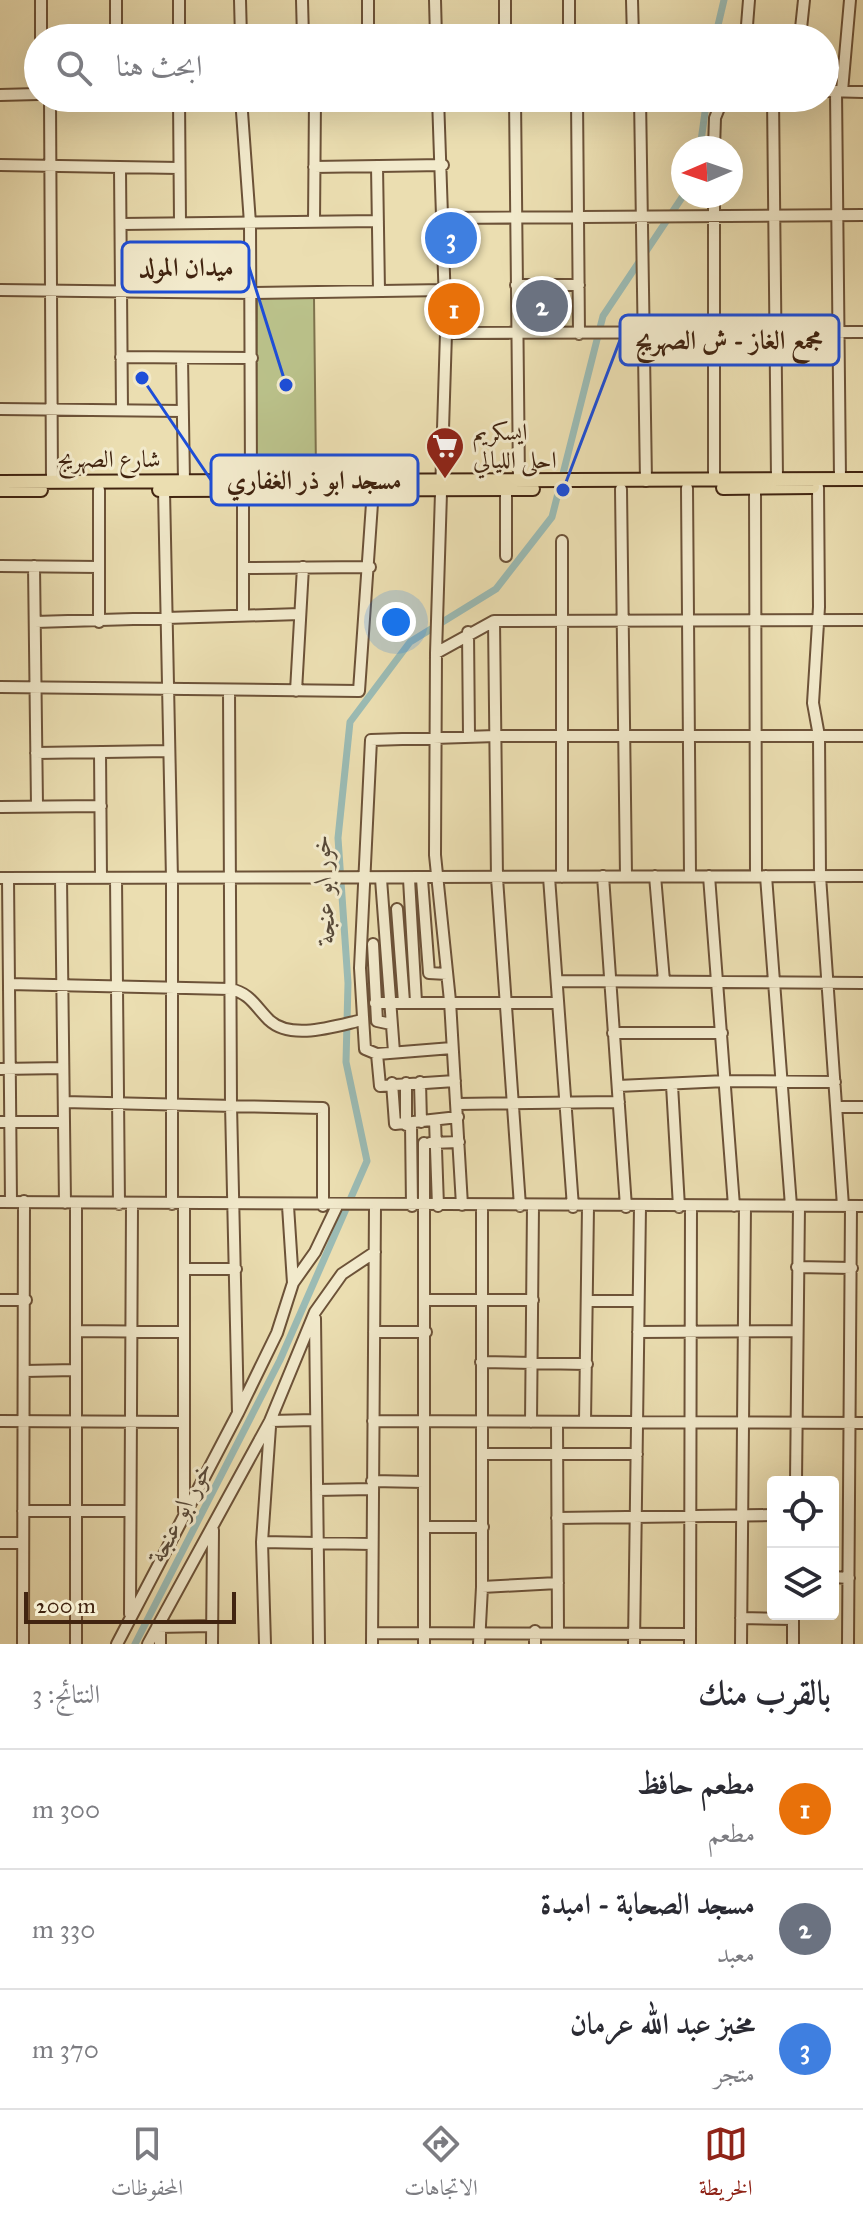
<!DOCTYPE html>
<html lang="ar">
<head>
<meta charset="utf-8">
<style>
  body { margin:0; font-family:"IM FELL Great Primer",Amiri,serif; background:#f7f7f7; color:#2b2b33; direction:rtl }
  .controls { position:absolute; right:24px; bottom:24px; display:grid; overflow:hidden; border-radius:8px; box-shadow:0 8px 32px #0002 }
  .controls button { width:72px; height:72px; display:grid; place-items:center; padding:0; border:0; border-bottom:2px solid #e1e1e2; background:#fff; color:#2b2b33; font:40px sans-serif }
  .compass { position:absolute; left:671px; top:136px; width:72px; height:72px; border-radius:50%; background:#fff; box-shadow:0 8px 32px #0002; rotate:268deg }
  .scale { position:absolute; left:24px; bottom:20px; width:212px; box-sizing:border-box; padding-left:8px; border:4px solid #412410; border-top:0; font-size:22px; line-height:28px; white-space:nowrap; color:#412410; -webkit-text-stroke:6px #f2eacc; paint-order:stroke }
  .you { position:absolute; left:396px; top:622px; width:28px; height:28px; margin:-20px; border:6px solid #fff; border-radius:50%; background:#1a73e8; box-shadow:0 0 0 12px #1a73e833 }
  .badge { display:grid; place-items:center; width:52px; height:52px; border-radius:50%; background:#8f2418; color:#fff; font-size:26px; font-weight:700 }
  .pin { position:absolute; translate:-50% -50%; border:4px solid #fff; box-shadow:0 2px 8px #0006 }
  .list { margin:0; padding:0; list-style:none }
  h2 { display:flex; justify-content:space-between; align-items:center; height:104px; margin:0; padding:0 32px; font-size:34px }
  h2 small { font-size:26px; font-weight:400; color:#7c7c81 }
  .list li { display:grid; grid-template-columns:52px 1fr auto; gap:24px; align-items:center; box-sizing:border-box; height:120px; padding:0 32px; border-top:2px solid #e1e1e2 }
  .list b { display:block; font-size:30px; white-space:nowrap }
  .list p { margin:0; font-size:26px; white-space:nowrap; color:#7c7c81 }
  .list em { font-size:26px; font-style:normal; color:#7c7c81 }
  .icon { flex:none; width:44px; height:44px; fill:none; stroke:currentColor; stroke-width:2; stroke-linecap:round; stroke-linejoin:round }
  .map { position:relative; flex:none; width:863px; height:1644px; overflow:hidden; direction:ltr }
  .search { position:absolute; background:#fff; box-shadow:0 8px 32px #0002; left:24px; right:24px; top:24px; height:88px; display:flex; align-items:center; gap:20px; box-sizing:border-box; padding:0 28px; border-radius:44px; color:#7c7c81; font-size:30px }
  .sheet { height:464px; background:#fff }
  nav { display:flex; justify-content:space-around; align-items:center; box-sizing:border-box; height:112px; border-top:2px solid #e1e1e2; background:#fff; font-size:22px; color:#7c7c81 }
  nav a { display:grid; justify-items:center; gap:4px }
  nav .on { color:#8f2418 }
  .map>svg:first-child { display:block }
  .green { fill:#bac18a; stroke:#7e724d; stroke-width:2 }
  .lines { fill:none; stroke-linecap:round; stroke-linejoin:round }
  .canal { stroke:#9bbbb4; stroke-width:7 }
  .minor-casing { stroke:#6c5238; stroke-width:14 }
  .major-casing { stroke:#412410; stroke-width:16 }
  .minor { stroke:#f2eacc; stroke-width:10 }
  .major { stroke:#ebdeb1; stroke-width:12 }
  .labels { text-anchor:middle; dominant-baseline:central; stroke-width:6; stroke-linejoin:round; paint-order:stroke }
  .poi-label { font-size:24px; fill:#412410; stroke:#f2eacc; text-anchor:start }
  .street-label { font-size:24px; fill:#412410; stroke:#f2eacc }
  .water-label { font-size:26px; font-style:italic; fill:#584a39; stroke:#f2eacc }
  .leader { fill:none; stroke:#1d4ed8; stroke-width:3 }
  .callout-dot { fill:#1d4ed8; stroke:#f2eacc; stroke-width:3 }
  .callout { fill:#f2eacc; stroke:#1d4ed8; stroke-width:3 }
  .callout-label { font-size:26px; text-anchor:middle; font-weight:bold; fill:#412410 }
</style>
</head>
<body>
<div class="map">
<svg width="863" height="1644" viewBox="0 0 863 1644">
  <rect width="100%" height="100%" fill="#ebdeb1"/>
  <filter id="stains"><feTurbulence type="fractalNoise" baseFrequency=".0025" numOctaves="4"/><feColorMatrix values="0 0 0 0 .2 0 0 0 0 .09 0 0 0 0 .02 0 0 0 .5 -.17"/></filter>
  <radialGradient id="worn" r=".72"><stop offset=".6" stop-color="#630" stop-opacity="0"/><stop offset="1" stop-color="#630" stop-opacity=".3"/></radialGradient>
  <path class="green" d="M257 297 314 298 316 471 256 472Z"/>
  <g class="lines">
    <path class="canal" d="M715 38 724 0
      M700 148 707 98
      M135 1644 280 1360 367 1161 346 1062 348 983 338 838 350 722 410 642 496 589 552 517 603 316 683 196"/>
    <g class="minor-casing">
      <path id="minor" d="M240 0 241 38
        M302 0 303 38
        M368 0V38
        M435 0 436 38
        M505 0V38
        M569 0V38
        M632 0 633 38
        M41 38V0
        M116 38V0
        M179 38V0
        M746 38 749 0
        M800 38 804 0
        M825 91 863 92
        M836 91 840 479
        M842 91 850 0
        M0 95 38 94
        M50 98 52 482
        M179 98 180 223
        M241 98 250 223 251 480
        M438 98 446 333 436 653 435 855 450 1001 462 1205
        M515 98 519 481
        M577 98 579 334
        M640 98 646 481
        M773 98 777 479
        M714 148 715 118 723 98
        M0 165 179 168
        M377 166 379 291
        M314 167 443 165
        M120 168 122 410
        M714 196V480
        M445 218 863 215
        M314 222 315 98
        M121 224 378 221
        M516 285H579
        M0 290 252 293 445 290
        M446 333 863 332
        M121 357 252 358
        M182 358 184 481
        M0 409 183 411
        M818 487 819 607 813 703 819 736 820 876 843 1206
        M687 488 690 876
        M755 488 756 876
        M621 489 626 876
        M99 490V622
        M164 490 172 879V1204
        M562 541V877
        M506 556V489
        M0 566 99 567
        M34 566 37 806
        M243 568V489
        M243 615V568L370 567
        M494 621 497 878 520 1206
        M35 622 300 614
        M468 632 469 736
        M436 653 494 621 863 620
        M0 687 359 691 373 489
        M229 690 231 1105 238 1413
        M296 691 303 567
        M100 752 101 878
        M36 753 169 751
        M0 807 101 806
        M603 876 626 1207
        M655 876 664 981
        M709 876 734 1206
        M766 876 791 1206
        M549 877 573 1207
        M0 878 863 876
        M8 878 11 1202
        M61 878 65 1203
        M116 878 119 1204
        M381 879 394 1052
        M409 879 416 1002
        M422 879 429 973 447 974
        M397 909 404 1002
        M373 944 377 1021 391 1024
        M557 981 863 983
        M9 984 230 989C250 993 255 1006 269 1020 291 1041 335 1026 362 1020
        M375 1003H558
        M613 1033H722
        M452 1048 377 1054 365 1049 360 968 371 740 496 736H863
        M377 1054 380 1086 455 1081
        M0 1069 63 1068
        M420 1082 421 1122
        M392 1083 395 1124 458 1117
        M406 1083V1125
        M672 1085 679 1207
        M618 1086 726 1081 835 1082
        M64 1102 323 1108V1206
        M457 1104 619 1102
        M837 1107H863
        M435 1120 438 1206
        M0 1122H64
        M411 1124 412 1206
        M430 1143 459 1142
        M0 1202 863 1206
        M76 1203V1644
        M288 1206 293 1283
        M797 1267 852 1268
        M185 1269H236
        M0 1300H26
        M426 1300H533
        M588 1301H638
        M315 1318 319 1644
        M76 1331 184 1332
        M374 1332H426
        M638 1332 796 1331
        M481 1362 587 1364
        M25 1371 75 1370
        M0 1421 184 1422
        M270 1421 315 1420
        M373 1421 863 1423
        M531 1422 533 1206
        M557 1422 558 1632
        M585 1422 588 1207
        M483 1454H637
        M372 1481 424 1482
        M796 1482 799 1206
        M317 1490 372 1489
        M23 1511H128
        M184 1511V1205
        M557 1518 773 1515
        M425 1527H483
        M262 1542 372 1544
        M0 1543H23
        M833 1577 849 1578
        M482 1587 558 1583
        M130 1614 132 1205
        M741 1618 793 1619
        M157 1627 212 1626
        M535 1631V1644
        M372 1633 690 1634
        M23 1644 24 1201
        M117 1644 238 1413 277 1333 293 1283 315 1252 337 1206
        M148 1644 270 1421 315 1312 342 1274 375 1252
        M160 1644V1627
        M212 1644 213 1530
        M265 1644 262 1542 270 1427
        M372 1644 375 1206
        M424 1644V1143
        M479 1644 482 1587V1205
        M634 1644 640 1207
        M690 1644 691 1206
        M741 1644 745 1206
        M793 1644V1614
        M848 1644 851 1206"/>
    </g>
    <g class="major-casing">
      <path id="major" d="M0 482 863 479
        M723 488 813 487
        M0 490H41
        M159 490 533 489"/>
    </g>
    <use href="#minor" class="minor"/>
    <use href="#major" class="major"/>
  </g>
  <defs>
    <g id="supermarket-pin" transform="scale(2)"><path d="M0 17L-7.5 6A9.5 9.5 0 1 1 7.5 6Z" fill="#8f2418" stroke="#f2eacc"/><path d="M-6-5.5h2.5l.6 2H6L4.5 2H-2.5L-4.4-4H-6ZM-1.5 3.2a1.3 1.3 0 1 0 .1 0ZM3 3.2a1.3 1.3 0 1 0 .1 0Z" fill="#fff"/></g>
  </defs>
  <g fill-rule="evenodd">
    <use href="#supermarket-pin" x="445" y="446"/>
  </g>
  <g class="labels">
    <g class="poi-label">
      <text x="473" y="432">ايسكريم<tspan x="473" dy="28">احلى الليالي</tspan></text>
    </g>
    <g class="street-label">
      <text x="109" y="459">شارع الصهريج</text>
    </g>
    <g class="water-label">
      <text transform="translate(323 889) rotate(-93)">خور ابو عنجة</text>
      <text transform="translate(180 1511) rotate(-63)">خور ابو عنجة</text>
    </g>
  </g>
  <path class="leader" d="M286 385L249 267M563 490L620 340M142 378L211 480"/>
  <g class="callout-dot">
    <circle cx="286" cy="385" r="8"/>
    <circle cx="563" cy="490" r="8"/>
    <circle cx="142" cy="378" r="8"/>
  </g>
  <g class="callout">
    <rect x="122" y="242" width="127" height="50" rx="8"/>
    <rect x="620" y="315" width="219" height="50" rx="8"/>
    <rect x="211" y="455" width="207" height="50" rx="8"/>
  </g>
  <g class="callout-label">
    <text x="186" y="276">ميدان المولد</text>
    <text x="729" y="349">مجمع الغاز - ش الصهريج</text>
    <text x="314" y="489">مسجد ابو ذر الغفاري</text>
  </g>
  <rect width="100%" height="100%" filter="url(#stains)"/>
  <rect width="100%" height="100%" fill="url(#worn)"/>
</svg>
<div class="controls">
<button><svg class="icon" aria-label="locate" viewBox="0 0 24 24"><circle cx="12" cy="12" r="6"/><path d="M12 2v4M12 18v4M2 12h4M18 12h4"/></svg></button>
<button><svg class="icon" aria-label="layers" viewBox="0 0 24 24"><path d="M12 4l9 5-9 5-9-5zM3 14l9 5 9-5"/></svg></button>
</div>
<svg class="compass" viewBox="-18 -18 36 36"><path d="M0-13l5 13h-10z" fill="#e53935"/><path d="M0 13l5-13h-10z" fill="#7c7c81"/></svg>
<div class="scale">200 m</div>
<div class="you"></div>
<div class="pin badge" style="left:454px;top:309px;background:#e8710a">1</div>
<div class="pin badge" style="left:542px;top:306px;background:#6b7280">2</div>
<div class="pin badge" style="left:451px;top:238px;background:#3f7fe0">3</div>
<div class="search"><svg class="icon" aria-label="search" viewBox="0 0 24 24"><circle cx="10" cy="10" r="6"/><path d="M15 15l6 6"/></svg>ابحث هنا</div>
</div>
<section class="sheet">
<h2>بالقرب منك<small>النتائج: 3</small></h2>
<ul class="list">
<li><span class="badge" style="background:#e8710a">1</span><div><b>مطعم حافظ</b><p>مطعم</p></div><em>300 m</em></li>
<li><span class="badge" style="background:#6b7280">2</span><div><b>مسجد الصحابة - امبدة</b><p>معبد</p></div><em>330 m</em></li>
<li><span class="badge" style="background:#3f7fe0">3</span><div><b>مخبز عبد الله عرمان</b><p>متجر</p></div><em>370 m</em></li>
</ul>
</section>
<nav>
<a class="on"><svg class="icon" aria-label="map" viewBox="0 0 24 24"><path d="M3 6l6-2 6 2 6-2v14l-6 2-6-2-6 2zM9 4v14M15 6v14"/></svg>الخريطة</a>
<a><svg class="icon" aria-label="directions" viewBox="0 0 24 24"><path d="M12 3l9 9-9 9-9-9zM9 14v-3h6M13 9l2 2-2 2"/></svg>الاتجاهات</a>
<a><svg class="icon" aria-label="saved" viewBox="0 0 24 24"><path d="M7 4h10v16l-5-4-5 4z"/></svg>المحفوظات</a>
</nav>
</body>
</html>
